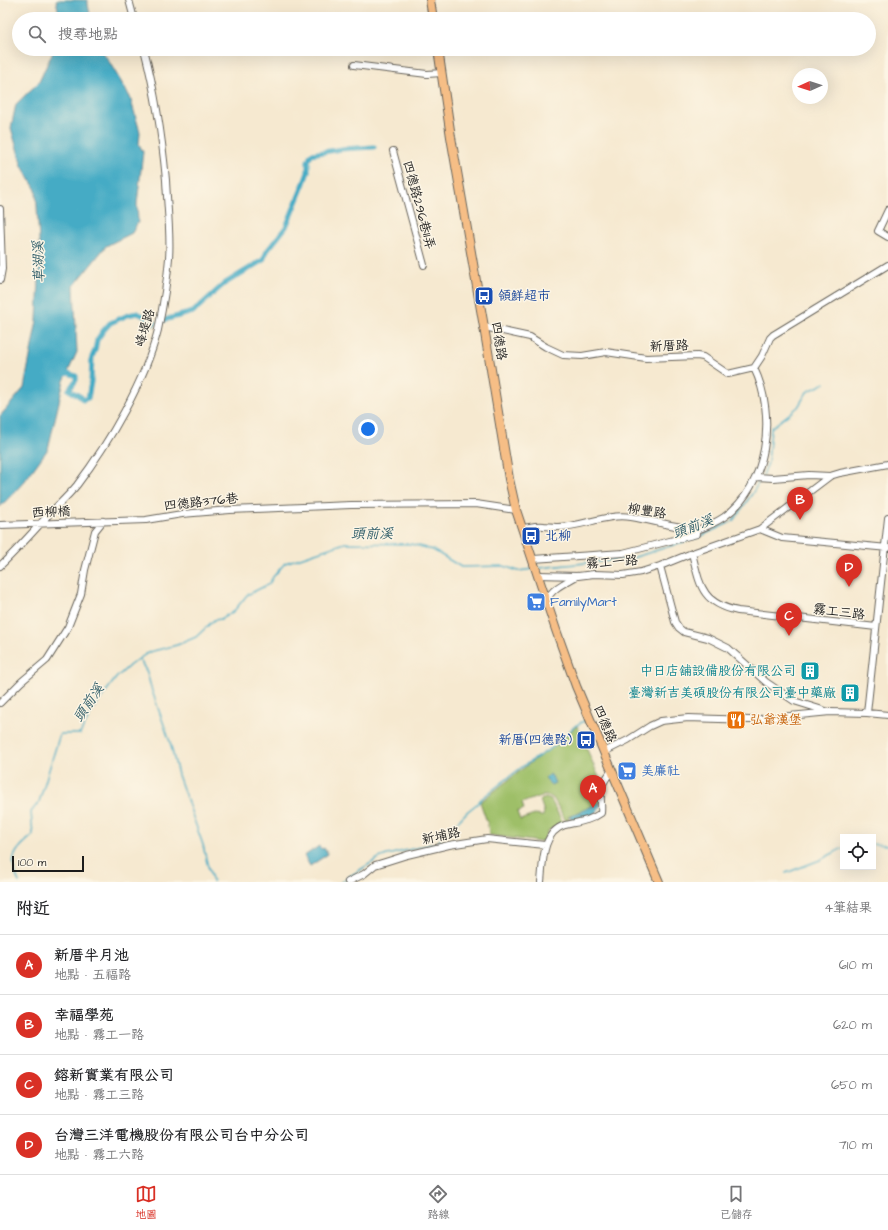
<!DOCTYPE html>
<html lang="zh-TW">
<head>
<meta charset="utf-8">
<style>
  body { margin:0; font-family:"Architects Daughter","LXGW WenKai TC",sans-serif; background:#f2f2f2; color:#202124 }
  .controls { position:absolute; right:12px; bottom:12px; display:grid; overflow:hidden; border-radius:0px; box-shadow:0 4px 16px #0002 }
  .controls button { width:36px; height:36px; display:grid; place-items:center; padding:0; border:0; border-bottom:1px solid #e0e0e0; background:#fff; color:#202124; font:20px sans-serif }
  .compass { position:absolute; left:792px; top:68px; width:36px; height:36px; border-radius:50%; background:#fff; box-shadow:0 4px 16px #0002; rotate:267deg }
  .scale { position:absolute; left:12px; bottom:10px; width:72px; box-sizing:border-box; padding-left:4px; border:2px solid #1c1c1c; border-top:0; font-size:11px; line-height:14px; white-space:nowrap; color:#1c1c1c; -webkit-text-stroke:3px #fcf5e5; paint-order:stroke }
  .you { position:absolute; left:368px; top:429px; width:14px; height:14px; margin:-10px; border:3px solid #fff; border-radius:50%; background:#1a73e8; box-shadow:0 0 0 6px #1a73e833 }
  .badge { display:grid; place-items:center; width:26px; height:26px; border-radius:50%; background:#d93025; color:#fff; font-size:13px; font-weight:700 }
  .pin { position:absolute; translate:-50% -33px; filter:drop-shadow(0 1px 2px #0008) }
  .pin::after { content:''; position:absolute; top:21px; width:14px; height:12px; background:inherit; clip-path:polygon(0 0,100% 0,50% 100%) }
  .list { margin:0; padding:0; list-style:none }
  h2 { display:flex; justify-content:space-between; align-items:center; height:52px; margin:0; padding:0 16px; font-size:17px }
  h2 small { font-size:13px; font-weight:400; color:#757577 }
  .list li { display:grid; grid-template-columns:26px 1fr auto; gap:12px; align-items:center; box-sizing:border-box; height:60px; padding:0 16px; border-top:1px solid #e0e0e0 }
  .list b { display:block; font-size:15px; white-space:nowrap }
  .list p { margin:0; font-size:13px; white-space:nowrap; color:#757577 }
  .list em { font-size:13px; font-style:normal; color:#757577 }
  .icon { flex:none; width:22px; height:22px; fill:none; stroke:currentColor; stroke-width:2; stroke-linecap:round; stroke-linejoin:round }
  .map { position:relative; flex:none; width:888px; height:882px; overflow:hidden }
  .search { position:absolute; background:#fff; box-shadow:0 4px 16px #0002; left:12px; right:12px; top:12px; height:44px; display:flex; align-items:center; gap:10px; box-sizing:border-box; padding:0 14px; border-radius:22px; color:#757577; font-size:15px }
  .sheet { height:292px; background:#fff }
  nav { display:flex; justify-content:space-around; align-items:center; box-sizing:border-box; height:56px; border-top:1px solid #e0e0e0; background:#fff; font-size:11px; color:#757577 }
  nav a { display:grid; justify-items:center; gap:2px }
  nav .on { color:#d93025 }
  .map>svg:first-child { display:block }
  .green { fill:#9ebf68; stroke:#5d6e42 }
  .water { fill:#45abc5; stroke:#306470 }
  .lines { fill:none; stroke-linecap:round; stroke-linejoin:round }
  .stream { stroke:#45abc5; stroke-width:1.5 }
  .canal { stroke:#45abc5; stroke-width:5 }
  .minor-casing { stroke:#68645b; stroke-width:8 }
  .major-casing { stroke:#68645b; stroke-width:10 }
  .minor { stroke:#fff; stroke-width:6 }
  .major { stroke:#f6be86; stroke-width:8 }
  .labels { text-anchor:middle; dominant-baseline:central; stroke-width:3; stroke-linejoin:round; paint-order:stroke }
  .street-label { font-size:13px; fill:#1c1c1c; stroke:#fcf5e5 }
  .transit-label { font-size:13px; fill:#164399; stroke:#fcf5e5; text-anchor:start }
  .shop-label { font-size:13px; fill:#366cbe; stroke:#fcf5e5; text-anchor:start }
  .culture-label { font-size:13px; fill:#0d838f; stroke:#fcf5e5; text-anchor:end }
  .food-label { font-size:13px; fill:#c56008; stroke:#fcf5e5; text-anchor:start }
  .water-label { font-size:14px; font-style:italic; fill:#2e5c68; stroke:#fcf5e5 }
</style>
</head>
<body>
<div class="map">
<svg width="888" height="882" viewBox="0 0 888 882">
  <rect width="100%" height="100%" fill="#fcf5e5"/>
  <filter id="ink" filterUnits="userSpaceOnUse"><feTurbulence type="fractalNoise" baseFrequency=".025" numOctaves="2"/><feDisplacementMap in="SourceGraphic" scale="8" xChannelSelector="R" yChannelSelector="G"/><feConvolveMatrix kernelMatrix="1 2 1 2 8 2 1 2 1" color-interpolation-filters="sRGB"/></filter>
  <filter id="wash" filterUnits="userSpaceOnUse"><feTurbulence type="fractalNoise" baseFrequency=".012" numOctaves="4" result="noise"/><feDisplacementMap in="SourceGraphic" scale="16" xChannelSelector="R" yChannelSelector="G"/><feGaussianBlur stdDeviation="0.9" result="paint"/><feColorMatrix in="noise" values="0 0 0 0 0 0 0 0 0 0 0 0 0 0 0 0 0 1.4 0 .05"/><feComposite in="paint" operator="in"/></filter>
  <g filter="url(#wash)">
    <rect width="100%" height="100%" fill="#f6e9d0"/>
    <path class="green" d="M577 726 601 782V802L568 817 569 820 566 821 553 798C545 792 531 800 522 803L524 809 517 812 520 820 537 814 540 816H543L544 812 540 800 546 798 551 800 563 823 549 830 544 840 540 842 489 835 488 825 480 802 542 754 557 745 563 737Z"/>
    <path class="water" d="M56 0H87L91 19H60Z
      M54 49H99L107 58 130 97 140 132 139 144 143 152 137 204 138 222 132 233 106 246 74 286 77 352 64 381 48 449 24 482 0 507V416L24 388 37 320 40 257 36 190 22 166 11 128 16 104 39 82Z
      M549 774 552 776 555 783 551 785 545 779Z
      M601 802C601 814 577 827 569 817Z
      M319 846 322 849 324 848 328 854 310 866 304 856Z"/>
    <g class="lines">
      <path class="stream" d="M763 475 768 463 771 428 798 407 807 392 825 383
        M539 568 632 558 699 537 733 521 752 494 761 478
        M139 659 147 672 151 688 170 742 178 775 203 845 207 863 213 882
        M873 844 888 845
        M786 873 820 860 843 848
        M19 882C7 857 15 851 33 835L31 812 39 802 60 734H80L93 709 116 678 130 665 149 652 177 645 196 637 214 620 221 619 234 611 247 595 269 584 273 577 285 563 345 543 411 544 433 550 461 567 504 566 518 571 534 569
        M341 882 379 858 387 855 437 843 468 811 478 803 481 799 522 767 556 745 562 738 575 726 586 720"/>
      <path class="canal" d="M164 320 193 312 224 284 263 260 267 251 286 227 304 183 308 172V161L311 154 342 149 374 147
        M62 376 68 373 76 376V380L69 390 81 397 83 400 88 398 91 382 92 357 95 350 97 340 103 331 110 323 128 315 137 313 144 316 152 324 155 323"/>
    </g>
  </g>
  <g filter="url(#ink)">
    <g class="lines">
      <g class="minor-casing">
        <path id="minor" d="M129 0 134 19
          M354 65 427 74 442 73
          M393 151 424 265
          M0 209 2 269 0 280
          M888 210 878 231 888 237
          M484 327 530 337 546 347 563 355 582 356 606 352 646 358 697 356 703 357 728 374 754 368 762 356 770 338 773 335 888 265
          M756 477 773 478 809 475 830 476 840 473 888 464
          M0 525 146 520 182 514 230 510 351 505 476 504 516 510
          M523 528C530 527 537 525 544 526 548 526 552 527 556 527 581 528 605 513 631 517 648 520 664 524 681 527 686 528 692 530 696 530 703 529 718 521 724 517 768 486 777 415 754 368
          M760 529 782 538 888 548
          M692 553C700 585 701 603 738 611L876 627
          M533 559 623 553 697 534V530
          M0 566C18 549 34 531 50 513 59 504 69 495 77 485 109 443 145 381 158 330 163 306 167 283 169 258 171 235 167 204 166 180 162 136 155 91 144 49
          M660 566 675 622 679 628 684 632 708 638 728 648 766 682 794 701 826 711
          M538 575 578 576 594 574 623 575 641 572 660 566 692 553 760 529 830 476
          M547 600C552 588 565 583 577 576
          M0 703 21 682 47 660 68 627 81 594 85 570 95 531 103 521
          M867 713 888 518
          M604 752 628 740 650 726 661 721 688 718 750 720 830 712 867 713 888 715
          M348 882 364 874 375 865 385 862 407 855 449 845 487 839 545 845
          M541 882C543 862 542 832 565 825 578 822 590 821 601 813 602 805 600 798 601 790 602 783 608 776 612 770"/>
      </g>
      <g class="major-casing">
        <path id="major" d="M430 0 433 19
          M438 49 451 137 484 327 509 479 516 510 556 630 576 686 659 882"/>
      </g>
      <use href="#minor" class="minor"/>
      <use href="#major" class="major"/>
    </g>
  </g>
  <defs>
    <g id="bus-square" transform="scale(1)"><rect x="-9" y="-9" width="18" height="18" rx="4" fill="#1a4fb4" stroke="#fcf5e5"/><path d="M-5-6H5V4H4V6H2V4H-2V6H-4V4H-5ZM-3.5-4V0h7V-4ZM-3.5 1.2v1.5H-2V1.2ZM2 1.2v1.5H3.5V1.2Z" fill="#fff"/></g>
    <g id="supermarket-square" transform="scale(1)"><rect x="-9" y="-9" width="18" height="18" rx="4" fill="#3f7fe0" stroke="#fcf5e5"/><path d="M-6-5.5h2.5l.6 2H6L4.5 2H-2.5L-4.4-4H-6ZM-1.5 3.2a1.3 1.3 0 1 0 .1 0ZM3 3.2a1.3 1.3 0 1 0 .1 0Z" fill="#fff"/></g>
    <g id="building-square" transform="scale(1)"><rect x="-9" y="-9" width="18" height="18" rx="4" fill="#0f9aa8" stroke="#fcf5e5"/><path d="M-4-6H4V6H1V3H-1V6H-4ZM-2.5-4.3h1.7v1.8h-1.7ZM.8-4.3h1.7v1.8H.8ZM-2.5-1h1.7V.8h-1.7ZM.8-1h1.7V.8H.8Z" fill="#fff"/></g>
    <g id="restaurant-square" transform="scale(1)"><rect x="-9" y="-9" width="18" height="18" rx="4" fill="#e8710a" stroke="#fcf5e5"/><path d="M-5-6h1v4h1v-4h1v4h1v-4h1v5L-1.5 .5V6h-2V.5L-5-1ZM5-6V6H3V1.5H1.5Q1.5-4 5-6Z" fill="#fff"/></g>
  </defs>
  <g fill-rule="evenodd">
    <use href="#bus-square" x="484" y="296"/>
    <use href="#bus-square" x="531" y="536"/>
    <use href="#supermarket-square" x="536" y="602"/>
    <use href="#building-square" x="810" y="671"/>
    <use href="#building-square" x="850" y="693"/>
    <use href="#restaurant-square" x="736" y="720"/>
    <use href="#bus-square" x="586" y="740"/>
    <use href="#supermarket-square" x="627" y="771"/>
  </g>
  <g class="labels">
    <g class="street-label">
      <text transform="translate(419 205) rotate(75)">四德路296巷11弄</text>
      <text transform="translate(145 328) rotate(-74)">峰堤路</text>
      <text transform="translate(499 341) rotate(81)">四德路</text>
      <text transform="translate(669 346) rotate(-2)">新厝路</text>
      <text transform="translate(201 502) rotate(-6)">四德路376巷</text>
      <text transform="translate(647 511) rotate(9)">柳豐路</text>
      <text transform="translate(51 512) rotate(-3)">西柳橋</text>
      <text transform="translate(612 562) rotate(-4)">霧工一路</text>
      <text transform="translate(839 612) rotate(7)">霧工三路</text>
      <text transform="translate(605 724) rotate(67)">四德路</text>
      <text transform="translate(441 836) rotate(-12)">新埔路</text>
    </g>
    <g class="transit-label">
      <text x="498" y="296">領鮮超市</text>
      <text x="545" y="536">北柳</text>
      <text x="572" y="740" text-anchor="end">新厝(四德路)</text>
    </g>
    <g class="shop-label">
      <text x="550" y="602">FamilyMart</text>
      <text x="641" y="771">美廉社</text>
    </g>
    <g class="culture-label">
      <text x="796" y="671">中日店舖設備股份有限公司</text>
      <text x="836" y="693">臺灣新吉美碩股份有限公司臺中藥廠</text>
    </g>
    <g class="food-label">
      <text x="750" y="720">弘爺漢堡</text>
    </g>
    <g class="water-label">
      <text transform="translate(39 262) rotate(-92)">草湖溪</text>
      <text transform="translate(693 527) rotate(-21)">頭前溪</text>
      <text x="372" y="534">頭前溪</text>
      <text transform="translate(89 703) rotate(-56)">頭前溪</text>
    </g>
  </g>
</svg>
<div class="controls">
<button><svg class="icon" aria-label="locate" viewBox="0 0 24 24"><circle cx="12" cy="12" r="6"/><path d="M12 2v4M12 18v4M2 12h4M18 12h4"/></svg></button>
</div>
<svg class="compass" viewBox="-18 -18 36 36"><path d="M0-13l5 13h-10z" fill="#e53935"/><path d="M0 13l5-13h-10z" fill="#757577"/></svg>
<div class="scale">100 m</div>
<div class="you"></div>
<div class="pin badge" style="left:593px;top:808px">A</div>
<div class="pin badge" style="left:800px;top:520px">B</div>
<div class="pin badge" style="left:789px;top:636px">C</div>
<div class="pin badge" style="left:849px;top:587px">D</div>
<div class="search"><svg class="icon" aria-label="search" viewBox="0 0 24 24"><circle cx="10" cy="10" r="6"/><path d="M15 15l6 6"/></svg>搜尋地點</div>
</div>
<section class="sheet">
<h2>附近<small>4筆結果</small></h2>
<ul class="list">
<li><span class="badge">A</span><div><b>新厝半月池</b><p>地點 · 五福路</p></div><em>610 m</em></li>
<li><span class="badge">B</span><div><b>幸福學苑</b><p>地點 · 霧工一路</p></div><em>620 m</em></li>
<li><span class="badge">C</span><div><b>鎔新實業有限公司</b><p>地點 · 霧工三路</p></div><em>650 m</em></li>
<li><span class="badge">D</span><div><b>台灣三洋電機股份有限公司台中分公司</b><p>地點 · 霧工六路</p></div><em>710 m</em></li>
</ul>
</section>
<nav>
<a class="on"><svg class="icon" aria-label="map" viewBox="0 0 24 24"><path d="M3 6l6-2 6 2 6-2v14l-6 2-6-2-6 2zM9 4v14M15 6v14"/></svg>地圖</a>
<a><svg class="icon" aria-label="directions" viewBox="0 0 24 24"><path d="M12 3l9 9-9 9-9-9zM9 14v-3h6M13 9l2 2-2 2"/></svg>路線</a>
<a><svg class="icon" aria-label="saved" viewBox="0 0 24 24"><path d="M7 4h10v16l-5-4-5 4z"/></svg>已儲存</a>
</nav>
</body>
</html>
